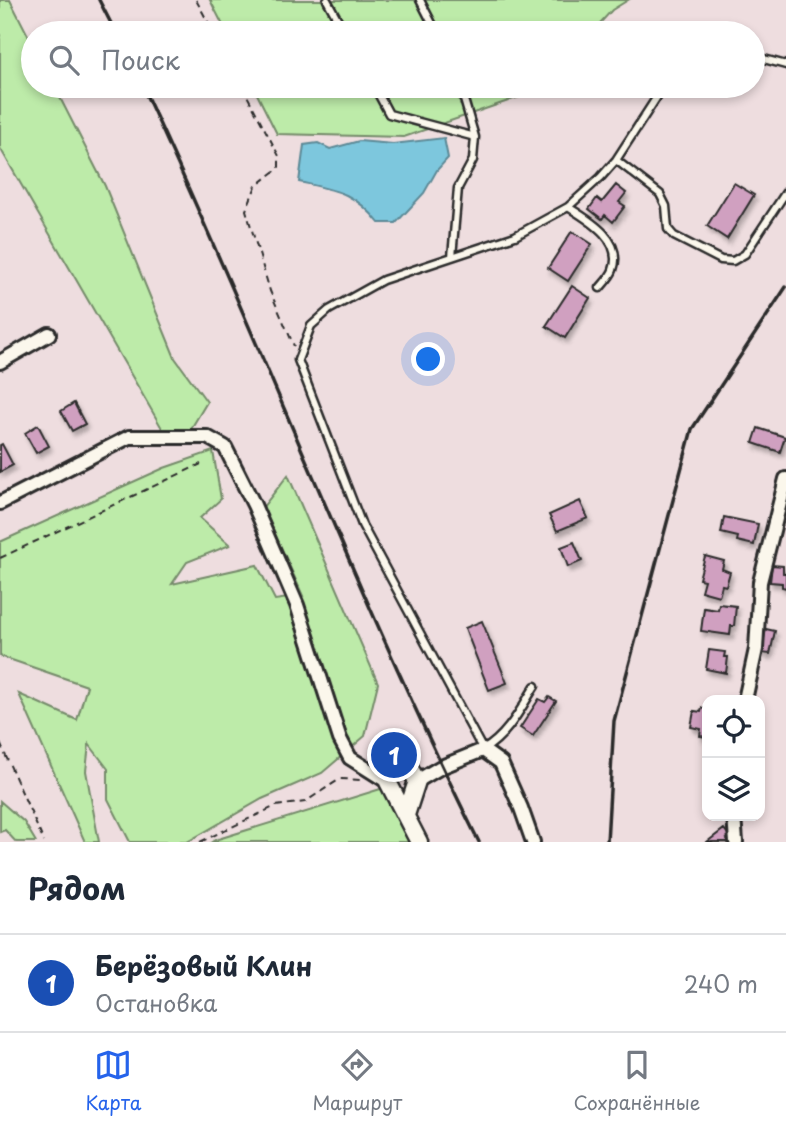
<!DOCTYPE html>
<html lang="ru">
<head>
<meta charset="utf-8">
<style>
  body { margin:0; font-family:"Playpen Sans",sans-serif; background:#f2f2f3; color:#1f2937 }
  .controls { position:absolute; right:21px; bottom:21px; display:grid; overflow:hidden; border-radius:14px; box-shadow:0 4px 10px #0003 }
  .controls button { width:63px; height:63px; display:grid; place-items:center; padding:0; border:0; border-bottom:2px solid #e0e1e3; background:#fff; color:#1f2937; font:35px sans-serif }
  .you { position:absolute; left:429px; top:360px; width:24px; height:24px; margin:-18px; border:5px solid #fff; border-radius:50%; background:#1a73e8; box-shadow:0 0 0 10px #1a73e833 }
  .badge { display:grid; place-items:center; width:46px; height:46px; border-radius:50%; background:#2563eb; color:#fff; font-size:23px; font-weight:700 }
  .pin { position:absolute; translate:-50% -50%; border:4px solid #fff; box-shadow:0 2px 7px #0006 }
  .list { margin:0; padding:0; list-style:none }
  h2 { display:flex; justify-content:space-between; align-items:center; height:91px; margin:0; padding:0 28px; font-size:30px }
  h2 small { font-size:23px; font-weight:400; color:#747a83 }
  .list li { display:grid; grid-template-columns:46px 1fr auto; gap:21px; align-items:center; box-sizing:border-box; height:98px; padding:0 28px; border-top:2px solid #e0e1e3 }
  .list b { display:block; font-size:26px; white-space:nowrap }
  .list p { margin:0; font-size:23px; white-space:nowrap; color:#747a83 }
  .list em { font-size:23px; font-style:normal; color:#747a83 }
  .icon { flex:none; width:38px; height:38px; fill:none; stroke:currentColor; stroke-width:2; stroke-linecap:round; stroke-linejoin:round }
  .map { position:relative; flex:none; width:786px; height:842px; overflow:hidden }
  .search { position:absolute; background:#fff; box-shadow:0 4px 10px #0003; left:21px; right:21px; top:21px; height:77px; display:flex; align-items:center; gap:18px; box-sizing:border-box; padding:0 24px; border-radius:38px; color:#747a83; font-size:26px }
  .sheet { height:189px; background:#fff }
  nav { display:flex; justify-content:space-around; align-items:center; box-sizing:border-box; height:98px; border-top:2px solid #e0e1e3; background:#fff; font-size:19px; color:#747a83 }
  nav a { display:grid; justify-items:center; gap:4px }
  nav .on { color:#2563eb }
  .map>svg:first-child { display:block }
  .green { fill:#bdeba9; stroke:#748b6a; stroke-width:2 }
  .water { fill:#7dc7dd; stroke:#5c8996; stroke-width:2 }
  .building { fill:#d0a0c0; stroke:#2b2b2b; stroke-width:2; filter:url(#shadow) }
  .lines { fill:none; stroke-linecap:round; stroke-linejoin:round }
  .service-casing { stroke:#2b2b2b; stroke-width:11 }
  .minor-casing { stroke:#2b2b2b; stroke-width:18 }
  .tertiary-casing { stroke:#2b2b2b; stroke-width:21 }
  .path { stroke:#2b2b2b; stroke-width:2; stroke-dasharray:7 5; stroke-linecap:butt }
  .service { stroke:#fbf7ec; stroke-width:6 }
  .minor { stroke:#fbf7ec; stroke-width:12 }
  .tertiary { stroke:#fbf7ec; stroke-width:16 }
  .rail { stroke:#2b2b2b; stroke-width:3.5 }
</style>
</head>
<body>
<div class="map">
<svg width="786" height="842" viewBox="0 0 786 842">
  <defs>
    <filter id="shadow"><feDropShadow dx="2.5" dy="4.5" stdDeviation="2" flood-color="#0004"/></filter>
  </defs>
  <rect width="100%" height="100%" fill="#eedddf"/>
  <filter id="ink" filterUnits="userSpaceOnUse"><feTurbulence type="fractalNoise" baseFrequency=".0143" numOctaves="2"/><feDisplacementMap in="SourceGraphic" scale="14" xChannelSelector="R" yChannelSelector="G"/><feConvolveMatrix kernelMatrix="1 2 1 2 8 2 1 2 1" color-interpolation-filters="sRGB"/></filter>
  <g filter="url(#ink)">
    <path class="green" d="M0 0H10L33 45V86H54L105 186 175 358 207 402 186 437 163 430 0 148Z
      M210 0H628L612 10 591 33H227Z
      M253 86H542L537 91 404 137 277 134Z
      M213 451 221 499 200 518 230 545 187 562 172 584 257 565 275 600 303 596 263 507 288 475 378 683 365 736 322 773 262 799 187 842H130L108 799V769L89 744 86 771 99 842H85L19 694 77 720 87 686 0 656V542L164 468Z
      M387 787 411 842H212L215 840Z
      M0 801 24 822 36 842H16L5 830 0 832Z"/>
    <path class="water" d="M444 138 448 158 437 170 424 193 396 223H379C355 192 335 190 299 182L304 145 318 143 330 149 359 141 393 144Z"/>
    <path class="building" d="M734 183 754 195 727 239 707 226Z
      M616 185 626 193 619 202 625 206 613 222 605 215 602 219 589 209 597 198 602 202Z
      M572 231 592 244 568 281 548 268Z
      M572 286 590 298 565 338 546 326Z
      M74 403 85 424 72 431 61 411Z
      M38 425 49 446 36 453 25 433Z
      M758 428 785 437 780 452 753 443Z
      M2 444 13 465 0 472V445Z
      M580 501 588 518 557 531 549 515Z
      M724 517 758 524 754 545 737 541 738 537 721 533Z
      M574 542 582 561 568 567 561 547Z
      M705 556 724 561 722 569 730 572 726 586 722 585 719 596 701 591 704 580 699 579Z
      M772 565 783 566V573H786V588L782 587V583L770 582Z
      M719 604 736 606 734 626H731L730 635 701 631 704 608 718 610Z
      M482 621 507 683 489 690 465 628Z
      M766 629 775 631 770 654 761 653Z
      M709 650 725 652 724 657H728L726 673 706 669Z
      M549 697 556 701 533 736 520 728 539 699 545 702Z
      M702 708 707 709V737L700 736 701 729 691 727 694 711 701 712Z
      M378 738 394 739V752H377Z
      M724 829 730 837 727 839 730 842H707Z"/>
    <g class="lines">
      <g class="service-casing">
        <path id="service" d="M327 0 345 33
          M420 0 437 33
          M753 56 786 65
          M374 86 389 114 475 137
          M616 160 660 194 666 206 668 229 674 236 721 260 733 261 745 254 786 192
          M568 207C589 220 624 240 613 270 611 276 604 283 600 288
          M452 257 458 188 473 160 475 137 460 86
          M535 686C520 710 508 735 483 750L362 525 298 360 311 326 329 310 383 280 515 236 568 207 601 177 616 160 664 86"/>
      </g>
      <g class="minor-casing">
        <path id="minor" d="M0 362 49 334
          M0 503 129 437H207L225 447 254 505 297 605 340 739 350 758 388 782
          M745 700 756 649 760 582 786 479
          M417 781 441 767 483 750 501 763 521 808 533 842
          M734 816 736 842"/>
      </g>
      <g class="tertiary-casing">
        <path id="tertiary" d="M406 815 417 781 408 765 396 762 387 770 388 782 419 842"/>
      </g>
      <path class="path" d="M196 0 214 33
        M242 86 279 156V168L256 186 246 210 270 291 294 346
        M0 558 201 464
        M0 743 44 842
        M200 842 276 806 305 802 340 779 361 780"/>
      <use href="#service" class="service"/>
      <use href="#minor" class="minor"/>
      <use href="#tertiary" class="tertiary"/>
      <path class="rail" d="M99 0 116 33
        M142 86C259 336 356 595 479 842
        M607 842 614 721 692 429 786 287"/>
    </g>
  </g>
</svg>
<div class="controls">
<button><svg class="icon" aria-label="locate" viewBox="0 0 24 24"><circle cx="12" cy="12" r="6"/><path d="M12 2v4M12 18v4M2 12h4M18 12h4"/></svg></button>
<button><svg class="icon" aria-label="layers" viewBox="0 0 24 24"><path d="M12 4l9 5-9 5-9-5zM3 14l9 5 9-5"/></svg></button>
</div>
<div class="you"></div>
<div class="pin badge" style="left:394px;top:755px;background:#1a4fb4">1</div>
<div class="search"><svg class="icon" aria-label="search" viewBox="0 0 24 24"><circle cx="10" cy="10" r="6"/><path d="M15 15l6 6"/></svg>Поиск</div>
</div>
<section class="sheet">
<h2>Рядом<small></small></h2>
<ul class="list">
<li><span class="badge" style="background:#1a4fb4">1</span><div><b>Берёзовый Клин</b><p>Остановка</p></div><em>240 m</em></li>
</ul>
</section>
<nav>
<a class="on"><svg class="icon" aria-label="map" viewBox="0 0 24 24"><path d="M3 6l6-2 6 2 6-2v14l-6 2-6-2-6 2zM9 4v14M15 6v14"/></svg>Карта</a>
<a><svg class="icon" aria-label="directions" viewBox="0 0 24 24"><path d="M12 3l9 9-9 9-9-9zM9 14v-3h6M13 9l2 2-2 2"/></svg>Маршрут</a>
<a><svg class="icon" aria-label="saved" viewBox="0 0 24 24"><path d="M7 4h10v16l-5-4-5 4z"/></svg>Сохранённые</a>
</nav>
</body>
</html>
